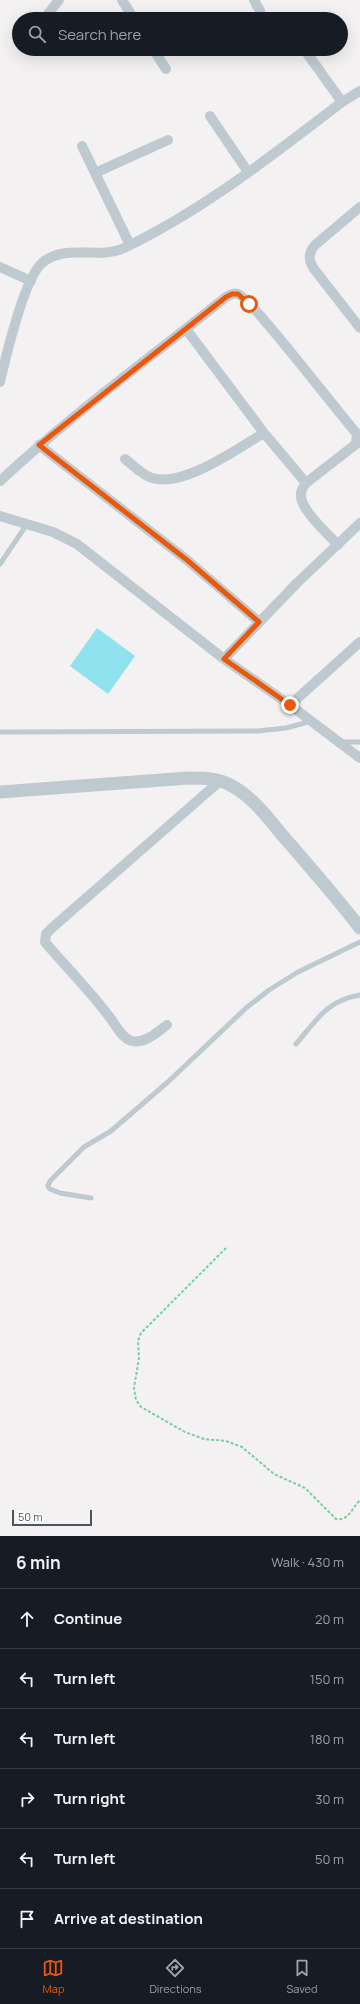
<!DOCTYPE html>
<html lang="en">
<head>
<meta charset="utf-8">
<style>
  body { margin:0; font-family:Manrope,sans-serif; background:#242831; color:#f1f3f6 }
  .scale { position:absolute; left:12px; bottom:10px; width:80px; box-sizing:border-box; padding-left:4px; border:2px solid #49565f; border-top:0; font-size:11px; line-height:14px; white-space:nowrap; color:#49565f; -webkit-text-stroke:3px #fff; paint-order:stroke }
  .stop { position:absolute; width:12px; height:12px; margin:-9px; border:3px solid #ea580c; border-radius:50%; background:#fff }
  .stop.end { background:#ea580c; border-color:#fff; box-shadow:0 1px 4px #0008 }
  .list { margin:0; padding:0; list-style:none }
  h2 { display:flex; justify-content:space-between; align-items:center; height:52px; margin:0; padding:0 16px; font-size:17px }
  h2 small { font-size:13px; font-weight:400; color:#9ea1a6 }
  .list li { display:grid; grid-template-columns:26px 1fr auto; gap:12px; align-items:center; box-sizing:border-box; height:60px; padding:0 16px; border-top:1px solid #363941 }
  .list b { display:block; font-size:15px; white-space:nowrap }
  .list em { font-size:13px; font-style:normal; color:#9ea1a6 }
  .icon { flex:none; width:22px; height:22px; fill:none; stroke:currentColor; stroke-width:2; stroke-linecap:round; stroke-linejoin:round }
  .map { position:relative; flex:none; width:360px; height:1536px; overflow:hidden }
  .search { position:absolute; background:#171b24; box-shadow:0 4px 16px #0002; left:12px; right:12px; top:12px; height:44px; display:flex; align-items:center; gap:10px; box-sizing:border-box; padding:0 14px; border-radius:22px; color:#9ea1a6; font-size:15px }
  .sheet { height:412px; background:#171b24 }
  nav { display:flex; justify-content:space-around; align-items:center; box-sizing:border-box; height:56px; border-top:1px solid #363941; background:#171b24; font-size:11px; color:#9ea1a6 }
  nav a { display:grid; justify-items:center; gap:2px }
  nav .on { color:#ea580c }
  .map>svg:first-child { display:block }
  .water { fill:#8ee1ed }
  .lines { fill:none; stroke-linecap:round; stroke-linejoin:round }
  .path { stroke:#78ce9d; stroke-width:2; stroke-dasharray:3 2; stroke-linecap:butt }
  .service { stroke:#bfcad0; stroke-width:5 }
  .minor { stroke:#bfcad0; stroke-width:10 }
  .tertiary { stroke:#bfcad0; stroke-width:13 }
  .route { stroke:#ea580c; stroke-width:5 }
</style>
</head>
<body>
<div class="map">
<svg width="360" height="1536" viewBox="0 0 360 1536">
  <rect width="100%" height="100%" fill="#f3f1f1"/>
  <path class="water" d="M97 628 135 656 108 694 70 666Z"/>
  <g class="lines">
    <path class="path" d="M226 1248 141 1333 138 1341 139 1358 134 1388 136 1400 141 1407 185 1432 204 1439 226 1441 242 1447 274 1474 305 1488 336 1519C349 1521 352 1508 360 1500"/>
    <path class="service" d="M0 564 27 524
      M0 732 258 731 286 728 312 721
      M341 742H360
      M296 1044C317 1020 326 1001 360 995
      M91 1198 60 1193 50 1189 48 1186 50 1181 84 1147 111 1131 169 1081 246 1008 269 990 298 972 360 942"/>
    <path class="minor" d="M122 0 134 19
      M254 0 260 11
      M44 19 59 0
      M153 49 166 69
      M304 49 342 102
      M210 116 248 172
      M82 146 130 245
      M95 173 168 140
      M360 207 315 245C308 253 308 260 314 269L360 328
      M0 267 31 281
      M186 329 264 433 306 483
      M0 382C6 356 24 279 42 263 65 243 98 260 124 248 203 210 273 155 342 102L360 91
      M39 445 187 560 259 622
      M125 459C133 465 142 475 152 478 183 488 238 448 264 433
      M0 481C71 415 150 358 226 297 230 295 233 292 238 294 250 297 340 415 357 434L356 444 306 483C303 487 300 492 301 497 303 512 328 534 338 545
      M0 516 53 532 77 544 224 659 290 705 360 758
      M224 659 297 583 360 523
      M290 705 360 642
      M167 1025C157 1032 145 1044 132 1041 123 1039 116 1026 111 1019 91 992 67 968 45 942L46 934 53 927 220 781"/>
    <path class="tertiary" d="M0 792 188 778C204 778 219 778 232 786 256 799 272 824 290 844 314 872 338 899 360 928"/>
  </g>
  <g class="lines">
    <path class="route" d="M249 304 238 294H232L226 297 39 445 187 560 259 622 224 659 290 705"/>
  </g>
</svg>
<div class="scale">50 m</div>
<div class="stop" style="left:249px;top:304px"></div>
<div class="stop end" style="left:290px;top:705px"></div>
<div class="search"><svg class="icon" aria-label="search" viewBox="0 0 24 24"><circle cx="10" cy="10" r="6"/><path d="M15 15l6 6"/></svg>Search here</div>
</div>
<section class="sheet">
<h2>6 min<small>Walk · 430 m</small></h2>
<ul class="list">
<li><svg class="icon" aria-label="ahead" viewBox="0 0 24 24"><path d="M12 20V5M6 11l6-6 6 6"/></svg><div><b>Continue</b></div><em>20 m</em></li>
<li><svg class="icon" aria-label="left" viewBox="0 0 24 24"><path d="M17 20v-9H6M10 6l-5 5 5 5"/></svg><div><b>Turn left</b></div><em>150 m</em></li>
<li><svg class="icon" aria-label="left" viewBox="0 0 24 24"><path d="M17 20v-9H6M10 6l-5 5 5 5"/></svg><div><b>Turn left</b></div><em>180 m</em></li>
<li><svg class="icon" aria-label="right" viewBox="0 0 24 24"><path d="M7 20v-9h11M14 6l5 5-5 5"/></svg><div><b>Turn right</b></div><em>30 m</em></li>
<li><svg class="icon" aria-label="left" viewBox="0 0 24 24"><path d="M17 20v-9H6M10 6l-5 5 5 5"/></svg><div><b>Turn left</b></div><em>50 m</em></li>
<li><svg class="icon" aria-label="arrive" viewBox="0 0 24 24"><path d="M6 21V4h12l-3 4 3 4H6"/></svg><div><b>Arrive at destination</b></div></li>
</ul>
</section>
<nav>
<a class="on"><svg class="icon" aria-label="map" viewBox="0 0 24 24"><path d="M3 6l6-2 6 2 6-2v14l-6 2-6-2-6 2zM9 4v14M15 6v14"/></svg>Map</a>
<a><svg class="icon" aria-label="directions" viewBox="0 0 24 24"><path d="M12 3l9 9-9 9-9-9zM9 14v-3h6M13 9l2 2-2 2"/></svg>Directions</a>
<a><svg class="icon" aria-label="saved" viewBox="0 0 24 24"><path d="M7 4h10v16l-5-4-5 4z"/></svg>Saved</a>
</nav>
</body>
</html>
